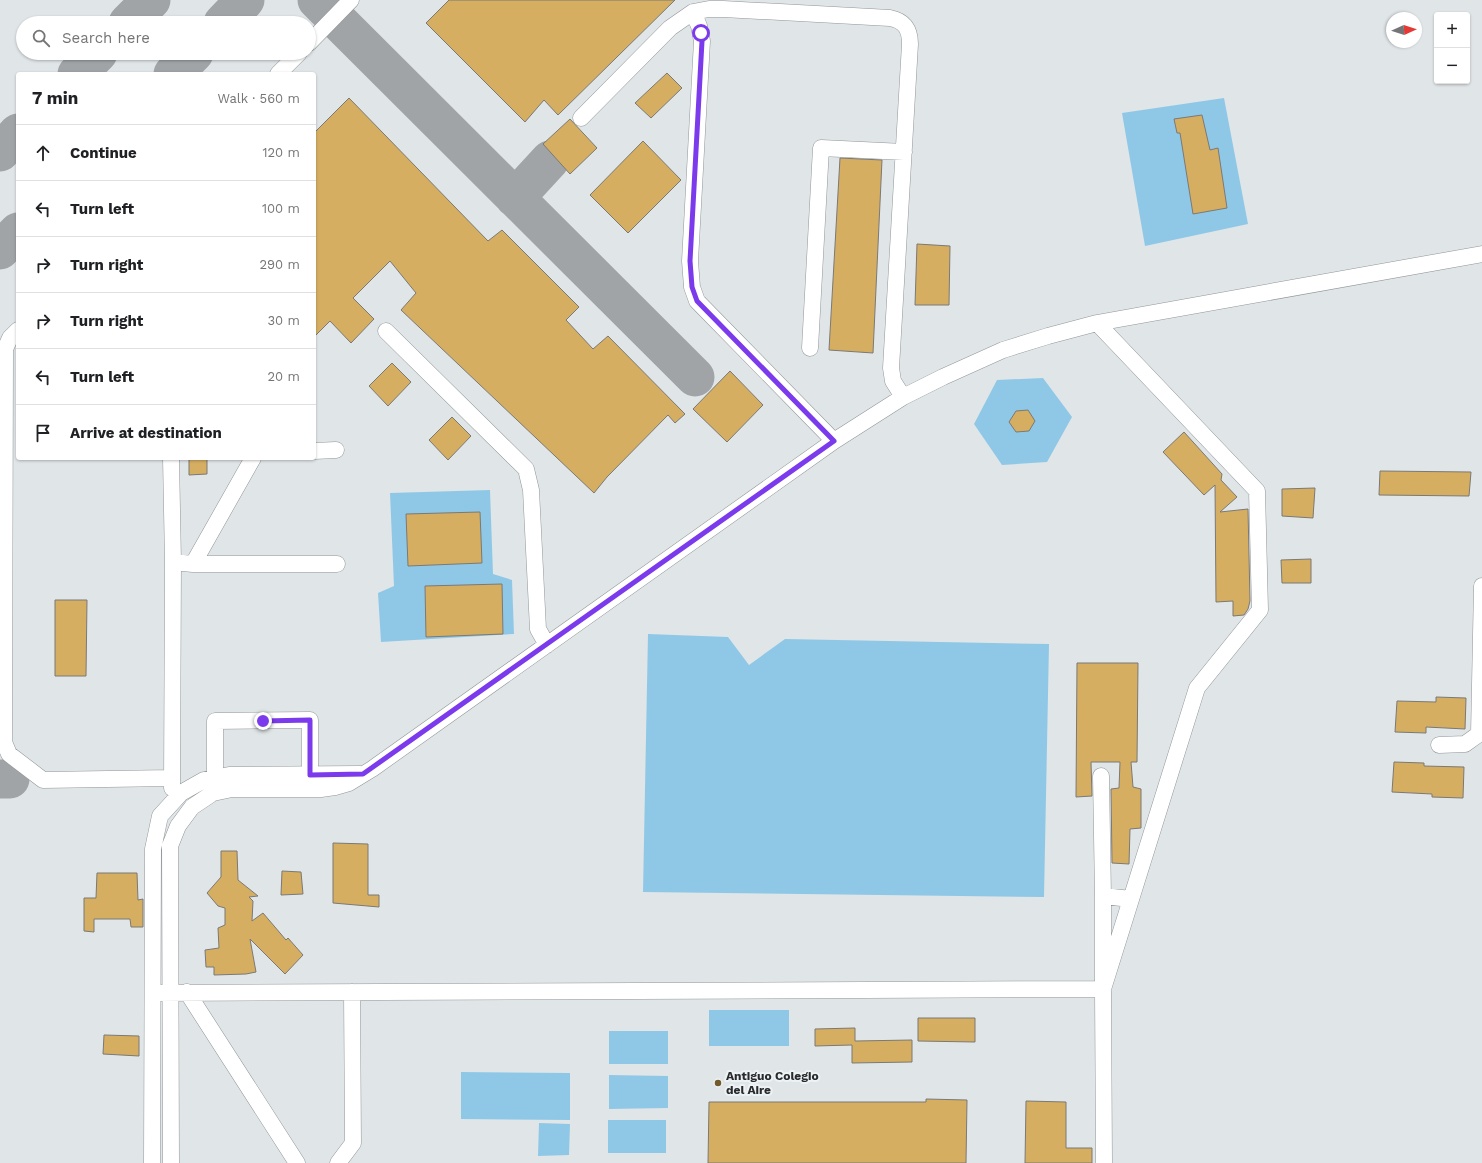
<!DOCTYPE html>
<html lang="en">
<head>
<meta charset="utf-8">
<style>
  body { margin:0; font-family:"Work Sans",sans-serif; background:#f2f2f2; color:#202124 }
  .controls { position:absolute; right:12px; top:12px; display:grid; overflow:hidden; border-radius:4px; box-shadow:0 1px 3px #0004 }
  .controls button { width:36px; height:36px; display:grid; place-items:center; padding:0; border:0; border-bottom:1px solid #e0e0e0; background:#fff; color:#202124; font:20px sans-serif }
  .compass { position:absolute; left:1386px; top:12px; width:36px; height:36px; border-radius:50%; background:#fff; box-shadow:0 1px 3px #0004; rotate:87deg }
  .stop { position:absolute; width:12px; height:12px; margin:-9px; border:3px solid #7c3aed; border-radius:50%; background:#fff }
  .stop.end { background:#7c3aed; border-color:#fff; box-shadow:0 1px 4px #0008 }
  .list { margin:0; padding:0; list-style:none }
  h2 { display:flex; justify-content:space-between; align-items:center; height:52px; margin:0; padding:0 16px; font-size:17px }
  h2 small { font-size:13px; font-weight:400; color:#757577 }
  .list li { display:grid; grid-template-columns:26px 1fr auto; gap:12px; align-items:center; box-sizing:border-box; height:56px; padding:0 16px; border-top:1px solid #e0e0e0 }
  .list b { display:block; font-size:15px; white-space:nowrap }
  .list em { font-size:13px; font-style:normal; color:#757577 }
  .icon { flex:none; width:22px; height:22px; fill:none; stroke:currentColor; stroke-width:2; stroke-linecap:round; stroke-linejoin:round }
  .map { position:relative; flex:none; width:1482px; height:1163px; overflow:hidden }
  .search { position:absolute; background:#fff; box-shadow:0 1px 3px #0004; left:16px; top:16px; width:300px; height:44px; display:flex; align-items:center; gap:10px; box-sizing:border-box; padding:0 14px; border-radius:22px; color:#757577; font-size:15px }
  .panel { position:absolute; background:#fff; box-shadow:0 1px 3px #0004; left:16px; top:72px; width:300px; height:388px; border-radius:4px }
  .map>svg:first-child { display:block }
  .green { fill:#8fc8e7 }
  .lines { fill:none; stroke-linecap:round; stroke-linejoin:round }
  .taxiway { stroke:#a0a4a7; stroke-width:39 }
  .building { fill:#d5ae62; stroke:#7b7975 }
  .minor-casing { stroke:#919698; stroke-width:17 }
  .minor { stroke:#fff; stroke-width:16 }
  .route { stroke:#7c3aed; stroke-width:5 }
  .poi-dot { fill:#725a2a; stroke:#edf2f5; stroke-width:1.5 }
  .labels { text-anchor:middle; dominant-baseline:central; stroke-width:4; stroke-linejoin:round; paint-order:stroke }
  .poi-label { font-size:12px; font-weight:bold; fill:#282a2b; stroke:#edf2f5; text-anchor:start }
</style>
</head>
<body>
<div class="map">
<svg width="1482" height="1163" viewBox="0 0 1482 1163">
  <rect width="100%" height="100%" fill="#e0e5e8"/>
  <path class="green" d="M1224 98 1248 224 1145 246 1122 113Z
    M1043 378 1072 417 1047 462 1002 465 974 424 997 380Z
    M490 490 493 574 512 580 514 634 381 642 378 593 394 586 390 493Z
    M648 634 728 637 749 665 785 639 1049 644 1044 897 643 892Z
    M709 1010H789V1046H709Z
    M609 1031H668V1064H609Z
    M461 1072 570 1073V1120L461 1119Z
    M609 1075 668 1076V1108L609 1109Z
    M608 1120H666V1153H608Z
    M539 1123 570 1124 569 1155 538 1156Z"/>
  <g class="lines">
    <path class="taxiway" d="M317 0 695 377
      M128 23 151 0
      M223 23 245 0
      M77 74 98 53
      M173 74 194 53
      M0 152 18 133
      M515 198 550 160
      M0 250 18 232
      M0 779H10"/>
  </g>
  <path class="building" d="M449 0H675L558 115 544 100 525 122 426 23Z
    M667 73 682 88 651 118 635 103Z
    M349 98 488 241 502 230 579 307 566 320 593 349 608 336 685 414 675 423 668 415 607 477 594 493 401 310 416 293 390 261 353 298 374 319 351 343 330 321 314 337V133Z
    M1202 115 1210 150 1218 148 1227 208 1193 214 1180 133H1177L1174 119Z
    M570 119 597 148 570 174 543 144Z
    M643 141 681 180 628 233 590 195Z
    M840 158 882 160 873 353 829 350Z
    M917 244 950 246 949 305H915Z
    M392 363 411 382 388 406 369 386Z
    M730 371 763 405 727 442 693 409Z
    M1028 410 1035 421 1029 431 1016 432 1009 422 1016 411Z
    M452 417 471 436 448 460 429 440Z
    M1184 432 1222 474 1221 480 1237 497 1220 512 1248 509 1250 601 1248 609 1244 615 1233 616V601L1216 602 1215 485 1204 495 1163 452Z
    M189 458H207V474L189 475Z
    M1380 471 1471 472 1469 496 1379 495Z
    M1315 488 1313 518 1282 516V489Z
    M480 512 482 563 408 566 406 514Z
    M1311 559V583H1282L1281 560Z
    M502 584 503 634 426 637 425 586Z
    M55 600H87L86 676H55Z
    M1077 663H1138L1137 762H1131L1133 787 1141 789V828L1130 829 1129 864 1112 863 1111 789 1119 788 1120 762H1091L1092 796 1076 797Z
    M1436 697 1466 698 1465 729 1426 727V733L1395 732 1397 701 1436 702Z
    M1394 762 1424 763V766L1464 767 1463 798 1432 797V794L1392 792Z
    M333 843 368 844V895H379V907L333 903Z
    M221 851H237L238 880 258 896 249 897 253 901 252 921 263 913 286 940 288 938 303 955 285 974 250 939 256 972 246 974 214 975V967H206L205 950 219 948 218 928 225 925V908L218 906 207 893 221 877Z
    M282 871 301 872 303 894 281 895Z
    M97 873H137L138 900 143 899V927H131L130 919H94V932L84 931V898H96Z
    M918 1018H975V1042L918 1041Z
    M855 1028V1041L912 1040V1062L852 1063V1045L815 1046V1029Z
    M104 1035 139 1036V1056L103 1054Z
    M926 1099 967 1100 966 1163H708L709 1102H926Z
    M1026 1101 1066 1102V1148H1092V1163H1025Z"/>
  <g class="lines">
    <g class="minor-casing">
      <path id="minor" d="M693 12 709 9H723L890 18C905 21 910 29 910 44L891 368 893 381 903 397
        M309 43 351 0
        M278 74 299 53
        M581 118 670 28 693 12 699 26 702 41 690 261 692 287 697 301 834 441
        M1097 323 1257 491 1260 610 1197 688 1103 989 1104 1163
        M18 330 10 338 5 349 4 742 9 754 43 780 172 778
        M386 331 526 469 531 490 538 629 547 645
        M810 348 821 148 904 152
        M314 451 336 450
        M171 458 173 562 172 788
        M173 562 193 564H337
        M193 564 253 458
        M1439 745 1465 744 1479 734 1482 586
        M218 787 215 778V721L310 720V785
        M1103 896 1131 899
        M187 992 297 1163
        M153 993 1103 989V896L1101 776
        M152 1163 153 849 160 816 181 793 204 780 229 775 360 774
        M171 1163 170 846 178 826 192 807 213 793 232 789H321L335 787 349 783 372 769 834 441 903 397 943 377 1003 350 1048 336 1097 323 1482 254
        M338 1163 353 1143 352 992"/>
    </g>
    <use href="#minor" class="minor"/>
  </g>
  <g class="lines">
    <path class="route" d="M263 721 310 720V775L363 774 834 441 697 301 692 287 690 261 702 41 701 33"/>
  </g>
  <circle class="poi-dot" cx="718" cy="1083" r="4"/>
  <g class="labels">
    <g class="poi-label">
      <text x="726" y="1076">Antiguo Colegio<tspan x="726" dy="14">del Aire</tspan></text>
    </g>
  </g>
</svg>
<div class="controls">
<button>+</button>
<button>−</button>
</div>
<svg class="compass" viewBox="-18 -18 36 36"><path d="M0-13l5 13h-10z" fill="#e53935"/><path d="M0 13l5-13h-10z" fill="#757577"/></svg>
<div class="stop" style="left:701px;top:33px"></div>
<div class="stop end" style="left:263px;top:721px"></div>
<div class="search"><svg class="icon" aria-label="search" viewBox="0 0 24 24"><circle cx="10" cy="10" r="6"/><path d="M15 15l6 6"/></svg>Search here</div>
<section class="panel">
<h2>7 min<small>Walk · 560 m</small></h2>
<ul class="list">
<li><svg class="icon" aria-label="ahead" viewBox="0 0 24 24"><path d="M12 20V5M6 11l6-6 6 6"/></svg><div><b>Continue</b></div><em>120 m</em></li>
<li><svg class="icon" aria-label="left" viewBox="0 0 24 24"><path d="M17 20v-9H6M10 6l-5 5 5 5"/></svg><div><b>Turn left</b></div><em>100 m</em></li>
<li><svg class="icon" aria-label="right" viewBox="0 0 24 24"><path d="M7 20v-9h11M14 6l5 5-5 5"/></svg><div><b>Turn right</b></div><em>290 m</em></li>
<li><svg class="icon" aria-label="right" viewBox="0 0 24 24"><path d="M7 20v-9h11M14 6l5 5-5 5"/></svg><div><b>Turn right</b></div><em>30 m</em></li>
<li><svg class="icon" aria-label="left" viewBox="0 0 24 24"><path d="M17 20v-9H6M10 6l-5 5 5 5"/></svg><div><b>Turn left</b></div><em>20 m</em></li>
<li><svg class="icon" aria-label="arrive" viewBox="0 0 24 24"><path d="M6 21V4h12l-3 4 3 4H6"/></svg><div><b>Arrive at destination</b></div></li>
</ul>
</section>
</div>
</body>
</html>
